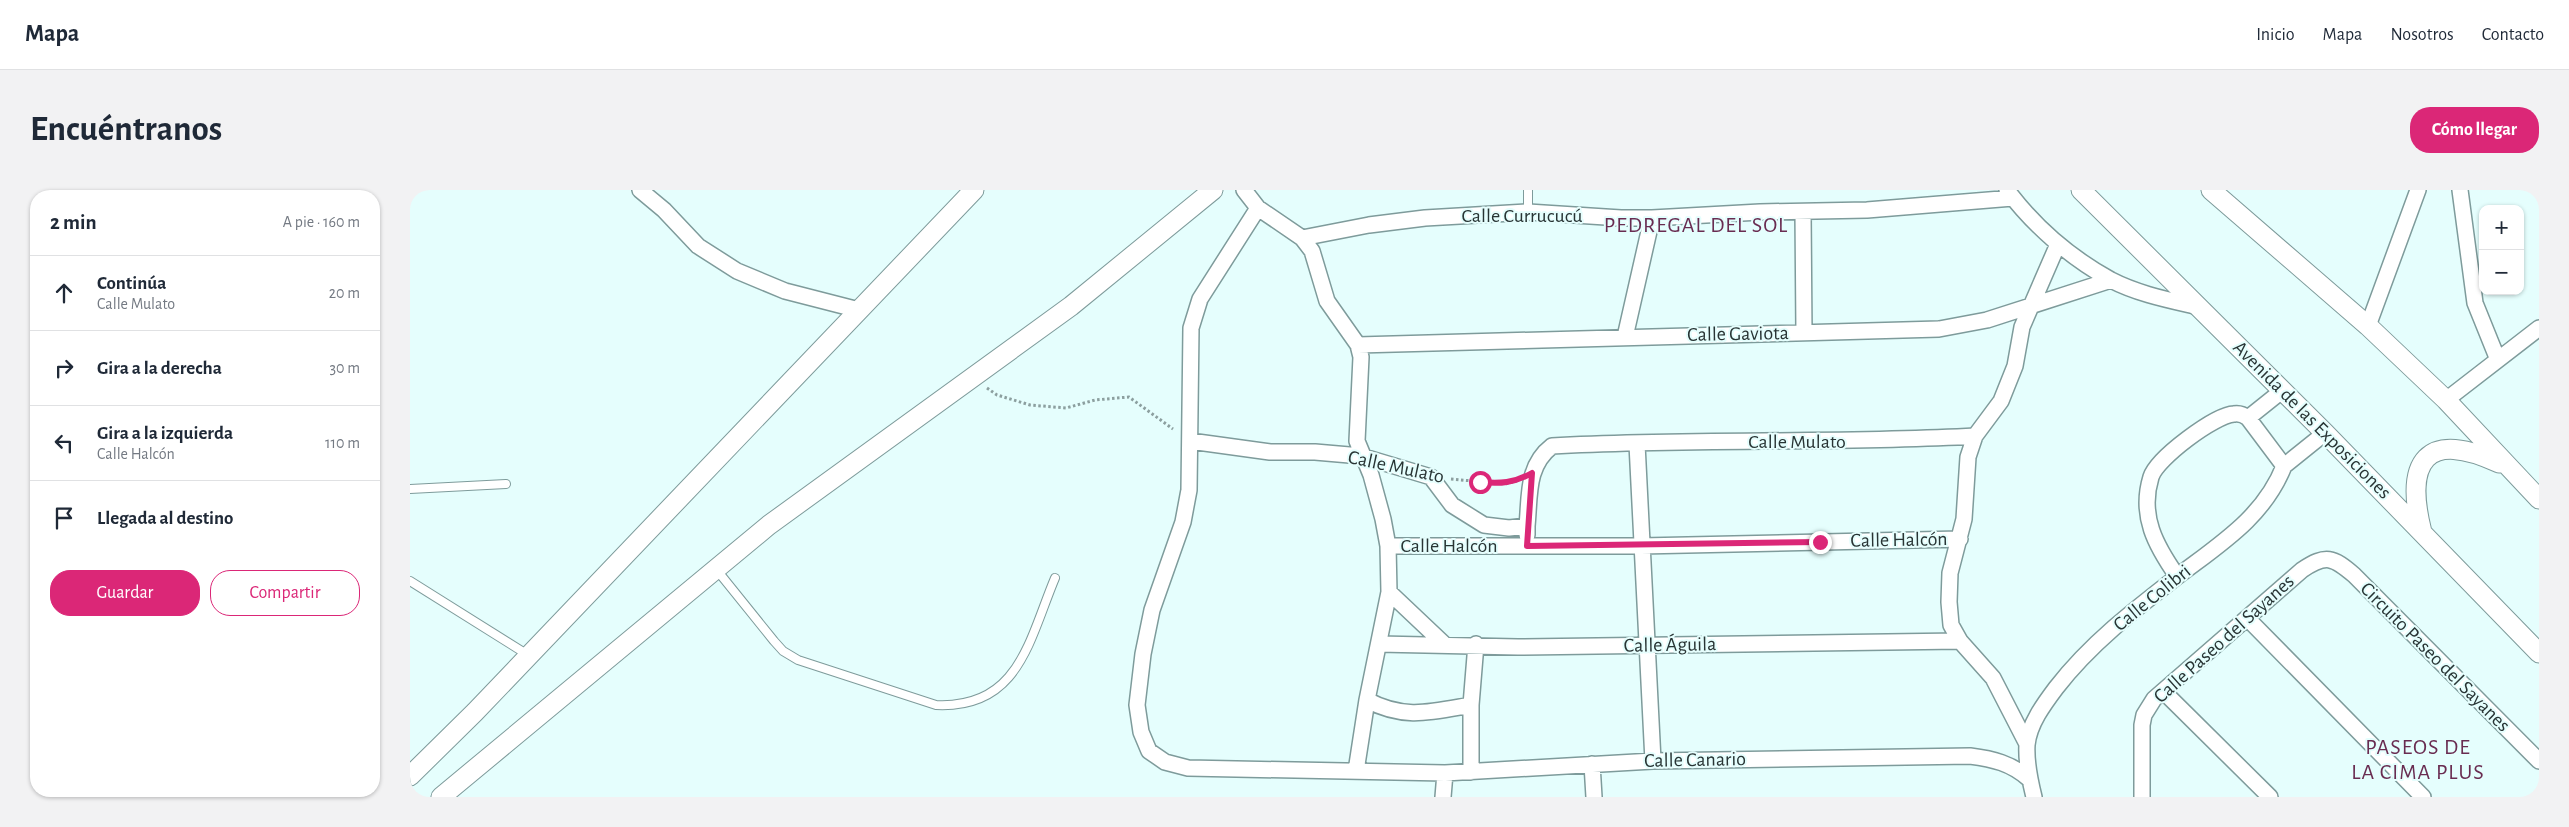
<!DOCTYPE html>
<html lang="es">
<head>
<meta charset="utf-8">
<style>
  body { margin:0; font-family:"Alegreya Sans",sans-serif; background:#f2f2f3; color:#1f2937 }
  .controls { position:absolute; right:15px; top:15px; display:grid; overflow:hidden; border-radius:10px; box-shadow:0 1px 4px #0004 }
  .controls button { width:45px; height:45px; display:grid; place-items:center; padding:0; border:0; border-bottom:1px solid #e0e1e3; background:#fff; color:#1f2937; font:25px sans-serif }
  .stop { position:absolute; width:15px; height:15px; margin:-11px; border:4px solid #db2777; border-radius:50%; background:#fff }
  .stop.end { background:#db2777; border-color:#fff; box-shadow:0 1px 5px #0008 }
  .list { margin:0; padding:0; list-style:none }
  h2 { display:flex; justify-content:space-between; align-items:center; height:65px; margin:0; padding:0 20px; font-size:21px }
  h2 small { font-size:16px; font-weight:400; color:#747a83 }
  .list li { display:grid; grid-template-columns:32px 1fr auto; gap:15px; align-items:center; box-sizing:border-box; height:75px; padding:0 20px; border-top:1px solid #e0e1e3 }
  .list b { display:block; font-size:19px; white-space:nowrap }
  .list p { margin:0; font-size:16px; white-space:nowrap; color:#747a83 }
  .list em { font-size:16px; font-style:normal; color:#747a83 }
  .actions { display:flex; gap:10px; padding:15px 20px }
  .actions a { flex:1; padding:11px 0; border:1px solid #db2777; border-radius:20px; text-align:center; font-size:18px; color:#db2777 }
  .actions .main { background:#db2777; color:#fff }
  .icon { flex:none; width:28px; height:28px; fill:none; stroke:currentColor; stroke-width:2; stroke-linecap:round; stroke-linejoin:round }
  .map { position:relative; flex:none; width:2129px; height:607px; overflow:hidden; border-radius:20px }
  header { display:flex; align-items:center; gap:30px; box-sizing:border-box; height:70px; padding:0 25px; background:#fff; border-bottom:1px solid #e0e1e3 }
  header strong { font-size:24px }
  nav { display:flex; gap:28px; margin-inline-start:auto; font-size:18px }
  .intro { display:flex; align-items:center; justify-content:space-between; box-sizing:border-box; height:120px; padding:0 30px }
  h1 { margin:0; font-size:35px }
  .button { padding:12px 22px; border-radius:20px; background:#db2777; color:#fff; font-size:18px; font-weight:700 }
  main { display:flex; gap:30px; padding:0 30px }
  aside { flex:1; background:#fff; border-radius:20px; box-shadow:0 1px 4px #0004 }
  .map>svg:first-child { display:block }
  .lines { fill:none; stroke-linecap:round; stroke-linejoin:round }
  .service-casing { stroke:#7e9b9b; stroke-width:10 }
  .minor-casing { stroke:#7e9b9b; stroke-width:18 }
  .tertiary-casing { stroke:#7e9b9b; stroke-width:21 }
  .path { stroke:#8c9f9f; stroke-width:3; stroke-dasharray:2.5 2.5; stroke-linecap:butt }
  .service { stroke:#fff; stroke-width:8 }
  .minor { stroke:#fff; stroke-width:15 }
  .tertiary { stroke:#fff; stroke-width:19 }
  .route { stroke:#db2777; stroke-width:6 }
  .labels { text-anchor:middle; dominant-baseline:central; stroke-width:4; stroke-linejoin:round; paint-order:stroke }
  .street-label { font-size:20px; fill:#283434; stroke:#e5fefd }
  .quarter-label { font-size:22px; letter-spacing:1px; fill:#692c51; stroke:#e5fefd }
</style>
</head>
<body>
<header>
<strong>Mapa</strong>
<nav><a>Inicio</a><a>Mapa</a><a>Nosotros</a><a>Contacto</a></nav>
</header>
<div class="intro"><h1>Encuéntranos</h1><a class="button">Cómo llegar</a></div>
<main>
<aside>
<h2>2 min<small>A pie · 160 m</small></h2>
<ul class="list">
<li><svg class="icon" aria-label="ahead" viewBox="0 0 24 24"><path d="M12 20V5M6 11l6-6 6 6"/></svg><div><b>Continúa</b><p>Calle Mulato</p></div><em>20 m</em></li>
<li><svg class="icon" aria-label="right" viewBox="0 0 24 24"><path d="M7 20v-9h11M14 6l5 5-5 5"/></svg><div><b>Gira a la derecha</b></div><em>30 m</em></li>
<li><svg class="icon" aria-label="left" viewBox="0 0 24 24"><path d="M17 20v-9H6M10 6l-5 5 5 5"/></svg><div><b>Gira a la izquierda</b><p>Calle Halcón</p></div><em>110 m</em></li>
<li><svg class="icon" aria-label="arrive" viewBox="0 0 24 24"><path d="M6 21V4h12l-3 4 3 4H6"/></svg><div><b>Llegada al destino</b></div></li>
</ul>
<div class="actions"><a class="main">Guardar</a><a>Compartir</a></div>
</aside>
<div class="map">
<svg width="2129" height="607" viewBox="0 0 2129 607">
  <rect width="100%" height="100%" fill="#e5fefd"/>
  <g class="lines">
    <g class="service-casing">
      <path id="service" d="M1118 22V0
        M0 299 96 294
        M306 379 364 451 373 461 388 470 526 515C609 519 619 450 645 388
        M0 391 118 465"/>
    </g>
    <g class="minor-casing">
      <path id="minor" d="M230 0 254 20 288 56 327 81 375 101 449 120
        M834 0 848 18 892 48 902 61 917 111 948 155 951 167 947 251 961 285 973 329 978 356 979 402 957 510 946 581
        M1597 0C1624 36 1661 68 1701 90 1728 104 1759 110 1789 117
        M2050 0 2065 113 2088 170
        M848 18 790 109 781 138 779 300 773 332 742 420 733 464 727 515 731 542 739 561 755 572 778 578 1035 583 1243 571 1560 566C1583 569 1601 573 1619 589
        M1393 22 1394 143
        M892 48 959 35 1015 28 1118 22 1211 28H1242L1350 22 1457 20 1603 8
        M1958 136 2008 0
        M1215 147 1242 28
        M948 155 1529 139 1577 130 1701 90
        M2036 210 2129 138
        M1838 228 1873 200
        M780 251 860 262H905L951 266 1021 287 1042 315 1074 335 1099 338 1117 336V345
        M1227 254 1243 571
        M1874 276 1915 243
        M1117 336C1120 306 1116 276 1142 256 1282 248 1424 254 1565 246
        M978 356H1231L1550 349
        M979 402 1034 454
        M1837 428 2013 607
        M969 454 1108 457 1550 451
        M1753 501 1860 607
        M957 510C994 530 1021 522 1061 515
        M1617 554 1583 488 1550 451 1541 435 1539 412 1540 383 1554 329 1558 267 1565 246 1591 211 1605 176 1612 137 1648 54
        M1182 574 1184 607
        M1061 582V515L1066 454
        M1033 607 1035 583
        M1624 607C1620 591 1616 572 1617 555 1619 534 1634 514 1646 498 1680 454 1724 420 1768 386 1810 354 1854 327 1874 276L1838 228C1834 225 1830 223 1824 224 1805 225 1747 268 1741 287 1729 326 1746 356 1767 386
        M1732 607V535L1734 525 1744 509 1892 380C1916 364 1923 367 1944 385L2129 571"/>
    </g>
    <g class="tertiary-casing">
      <path id="tertiary" d="M1671 0 1915 243 2129 463
        M1801 0 1958 136 2036 210 2129 309
        M2012 342C1994 271 2016 239 2089 273
        M0 586 65 522 564 0
        M31 607 359 335 661 116 803 0"/>
    </g>
    <path class="path" d="M577 198 587 205 620 215 656 218 685 210 719 207 763 239
      M1041 289 1095 294 1107 291"/>
    <use href="#service" class="service"/>
    <use href="#minor" class="minor"/>
    <use href="#tertiary" class="tertiary"/>
  </g>
  <g class="lines">
    <path class="route" d="M1070 292C1090 294 1104 293 1122 283L1117 356 1410 352"/>
  </g>
  <g class="labels">
    <g class="street-label">
      <text x="1112" y="26">Calle Currucucú</text>
      <text transform="translate(1328 144) rotate(-1)">Calle Gaviota</text>
      <text transform="translate(1902 230) rotate(45)">Avenida de las Exposiciones</text>
      <text x="1387" y="252">Calle Mulato</text>
      <text transform="translate(986 277) rotate(12)">Calle Mulato</text>
      <text transform="translate(1489 350) rotate(-1)">Calle Halcón</text>
      <text x="1039" y="356">Calle Halcón</text>
      <text transform="translate(1742 408) rotate(-39)">Calle Colibri</text>
      <text transform="translate(1814 449) rotate(-42)">Calle Paseo del Sayanes</text>
      <text transform="translate(1260 455) rotate(-1)">Calle Águila</text>
      <text transform="translate(2025 467) rotate(45)">Circuito Paseo del Sayanes</text>
      <text transform="translate(1285 570) rotate(-1)">Calle Canario</text>
    </g>
    <g class="quarter-label">
      <text x="1286" y="35">PEDREGAL DEL SOL</text>
      <text x="2008" y="557">PASEOS DE<tspan x="2008" dy="25">LA CIMA PLUS</tspan></text>
    </g>
  </g>
</svg>
<div class="controls">
<button>+</button>
<button>−</button>
</div>
<div class="stop" style="left:1070px;top:292px"></div>
<div class="stop end" style="left:1410px;top:352px"></div>
</div>
</main>
</body>
</html>
